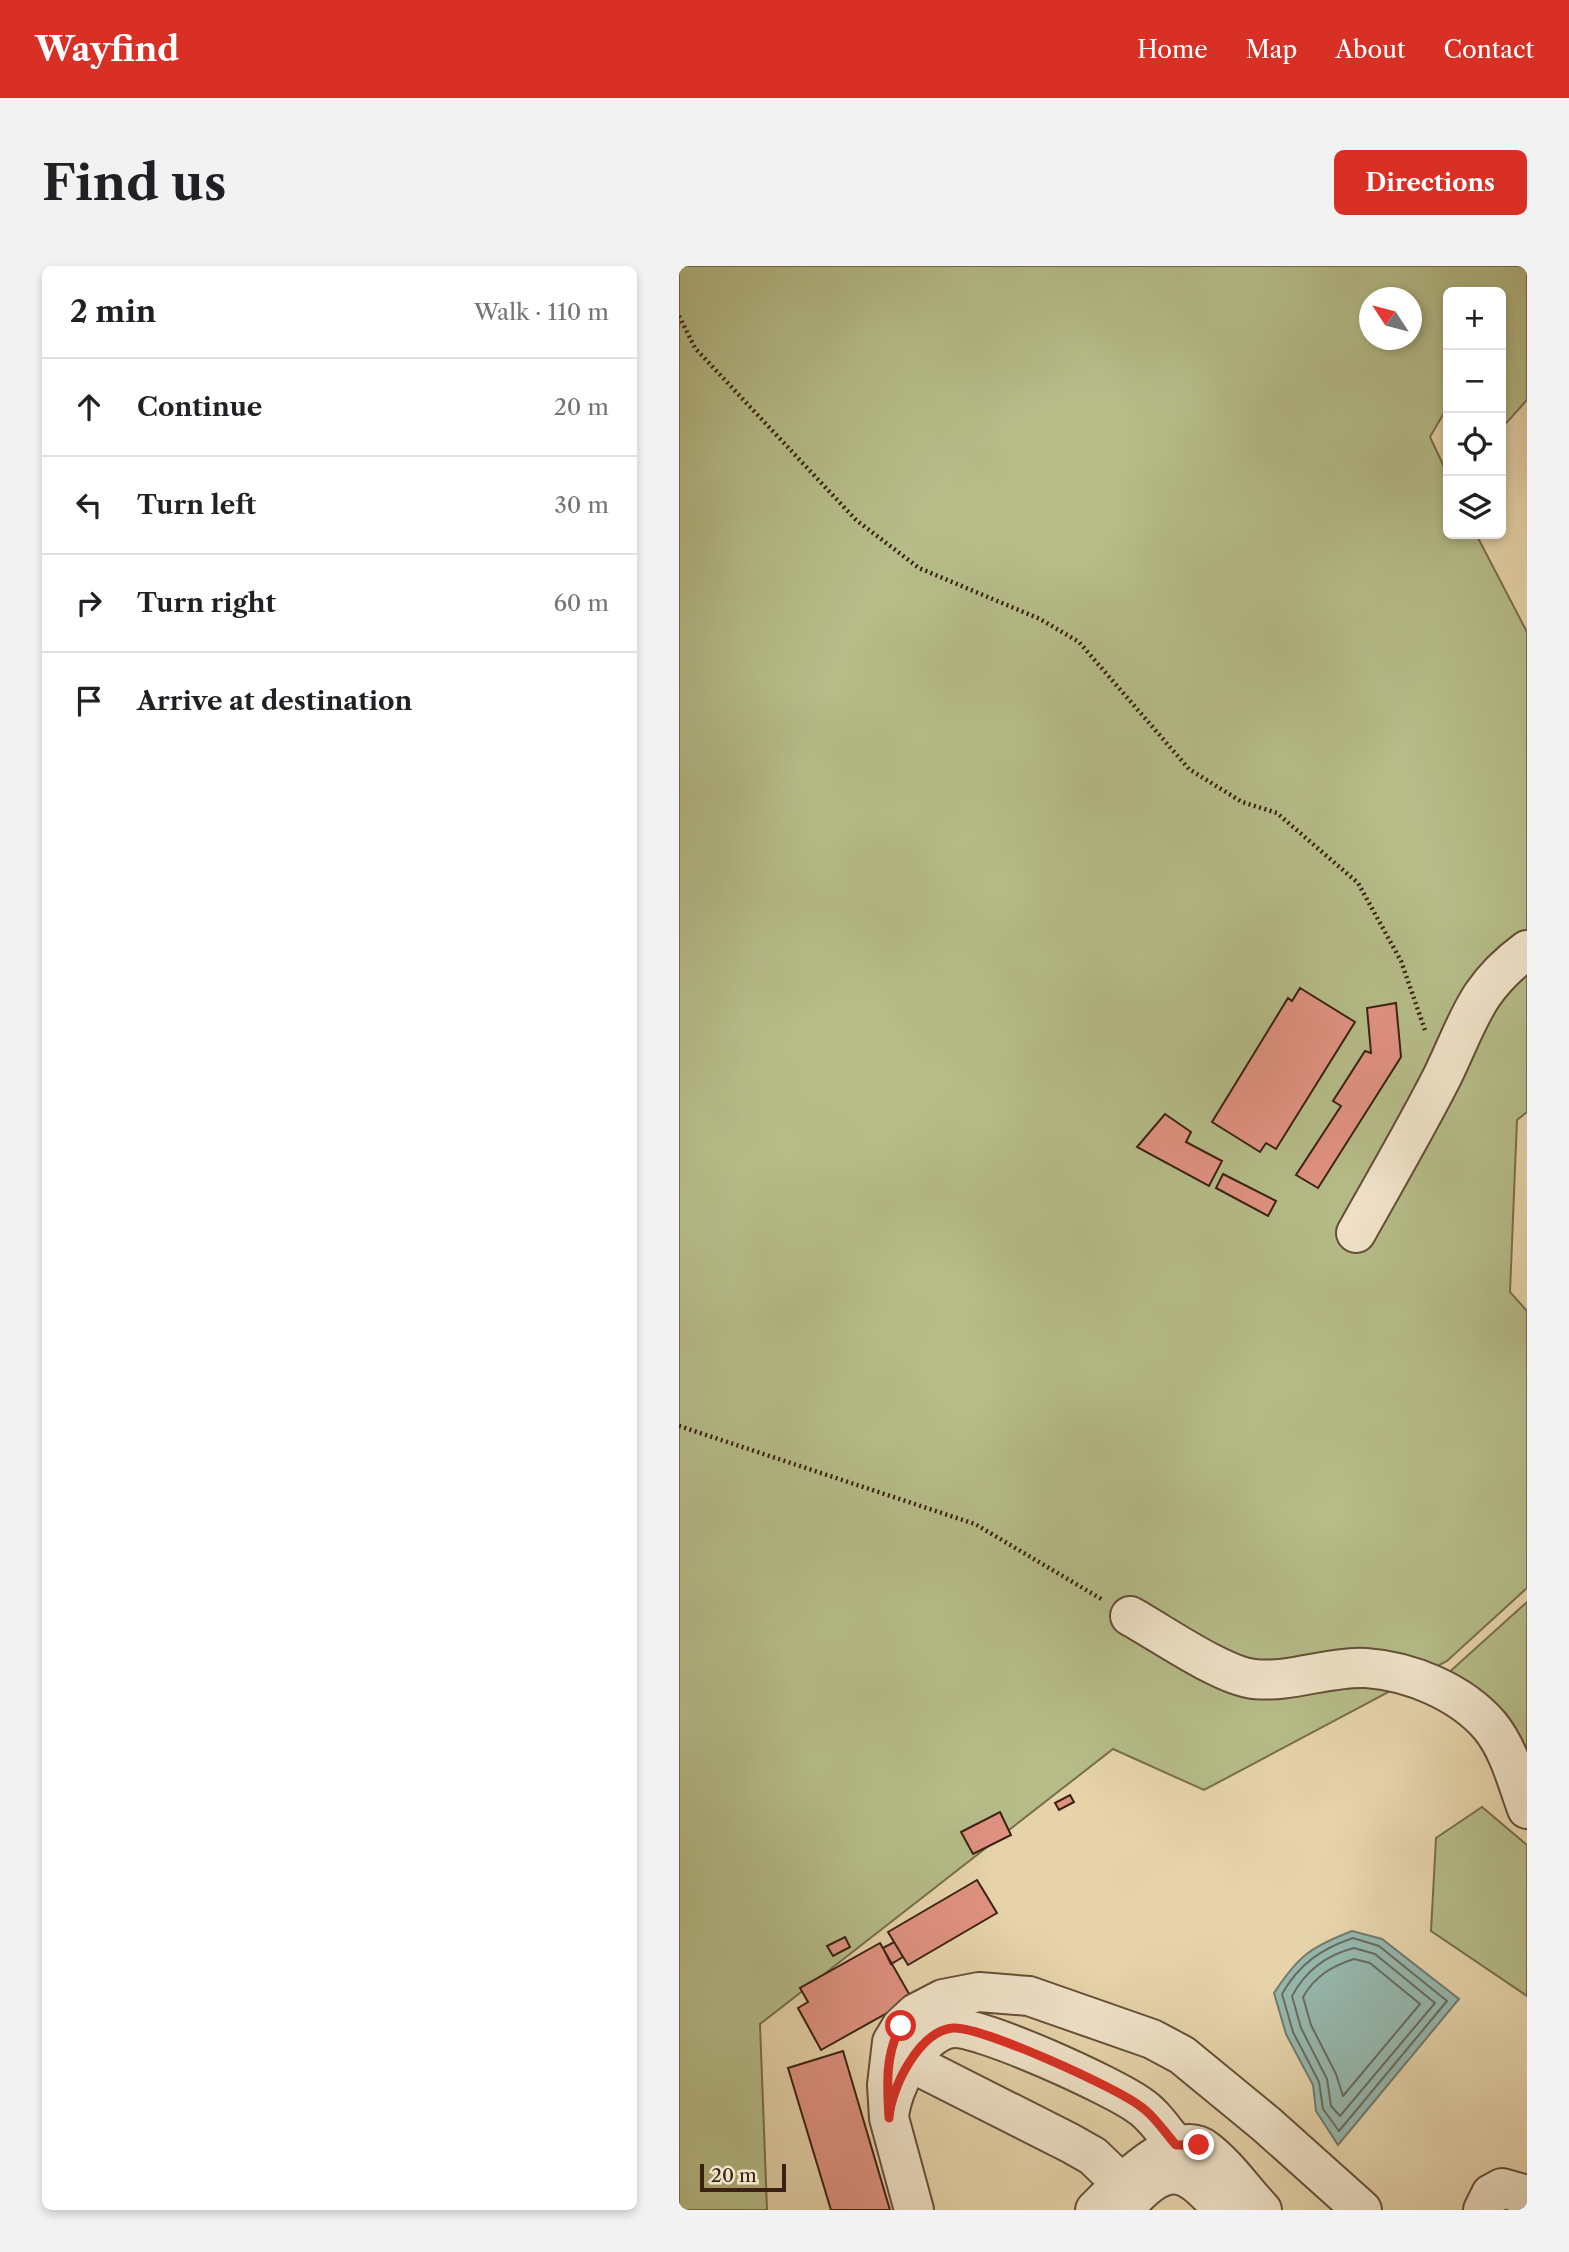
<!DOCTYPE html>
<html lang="en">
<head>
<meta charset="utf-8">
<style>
  body { margin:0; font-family:"Libre Caslon Text",serif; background:#f2f2f2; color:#202124 }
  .controls { position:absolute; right:21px; top:21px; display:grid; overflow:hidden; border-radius:10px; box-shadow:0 4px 10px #0003 }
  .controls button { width:63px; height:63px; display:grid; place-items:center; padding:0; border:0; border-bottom:2px solid #e0e0e0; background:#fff; color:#202124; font:35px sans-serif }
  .compass { position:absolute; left:680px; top:21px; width:63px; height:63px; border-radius:50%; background:#fff; box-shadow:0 4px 10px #0003; rotate:306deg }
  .scale { position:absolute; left:21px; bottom:18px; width:86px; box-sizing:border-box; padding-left:7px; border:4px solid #3a2111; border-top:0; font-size:19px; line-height:24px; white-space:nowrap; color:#3a2111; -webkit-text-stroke:5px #efe2c8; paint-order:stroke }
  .stop { position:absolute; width:21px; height:21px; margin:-16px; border:5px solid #d93025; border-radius:50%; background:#fff }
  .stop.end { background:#d93025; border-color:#fff; box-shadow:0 2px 7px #0008 }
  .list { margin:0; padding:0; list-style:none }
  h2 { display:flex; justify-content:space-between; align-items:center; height:91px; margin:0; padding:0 28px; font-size:30px }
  h2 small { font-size:23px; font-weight:400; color:#757577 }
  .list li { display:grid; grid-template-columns:46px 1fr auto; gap:21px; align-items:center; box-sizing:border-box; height:98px; padding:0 28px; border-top:2px solid #e0e0e0 }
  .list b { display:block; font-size:26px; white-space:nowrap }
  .list em { font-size:23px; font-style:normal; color:#757577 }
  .icon { flex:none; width:38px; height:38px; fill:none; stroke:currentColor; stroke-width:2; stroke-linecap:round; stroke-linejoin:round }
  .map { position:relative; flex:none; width:848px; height:1944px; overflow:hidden; border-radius:10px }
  header { display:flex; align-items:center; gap:42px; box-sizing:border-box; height:98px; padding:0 35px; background:#d93025; color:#fff }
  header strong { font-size:33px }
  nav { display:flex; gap:38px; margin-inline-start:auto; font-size:24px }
  .intro { display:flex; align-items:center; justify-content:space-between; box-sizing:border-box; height:168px; padding:0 42px }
  h1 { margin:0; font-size:49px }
  .button { padding:18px 32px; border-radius:10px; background:#d93025; color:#fff; font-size:24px; font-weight:700 }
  main { display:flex; gap:42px; padding:0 42px }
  aside { flex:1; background:#fff; border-radius:10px; box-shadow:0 4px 10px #0003 }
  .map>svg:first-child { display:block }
  .green { fill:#b5bc88; stroke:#786e4c; stroke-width:2; fill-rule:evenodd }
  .water { fill:#96b7ad; stroke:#717b6f; stroke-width:2 }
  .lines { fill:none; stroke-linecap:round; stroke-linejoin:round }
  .shore { stroke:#686c5f; stroke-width:2 }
  .building { fill:#e09281; stroke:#3a2111; stroke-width:2 }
  .minor-casing { stroke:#654e37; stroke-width:42 }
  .path { stroke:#3a2111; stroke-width:4.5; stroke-dasharray:2 3.5; stroke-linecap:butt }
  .minor { stroke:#efe2c8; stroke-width:38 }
  .route { stroke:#d93025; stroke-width:9 }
</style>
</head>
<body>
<header>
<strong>Wayfind</strong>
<nav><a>Home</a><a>Map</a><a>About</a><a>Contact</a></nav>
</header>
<div class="intro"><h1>Find us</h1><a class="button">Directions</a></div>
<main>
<aside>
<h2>2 min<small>Walk · 110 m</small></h2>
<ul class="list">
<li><svg class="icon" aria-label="ahead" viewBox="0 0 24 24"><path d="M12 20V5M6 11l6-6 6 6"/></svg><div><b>Continue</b></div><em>20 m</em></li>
<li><svg class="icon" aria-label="left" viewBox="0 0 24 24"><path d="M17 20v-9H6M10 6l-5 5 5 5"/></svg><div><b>Turn left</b></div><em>30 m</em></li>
<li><svg class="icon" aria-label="right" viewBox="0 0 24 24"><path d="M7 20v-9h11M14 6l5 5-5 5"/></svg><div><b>Turn right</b></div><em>60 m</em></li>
<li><svg class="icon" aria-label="arrive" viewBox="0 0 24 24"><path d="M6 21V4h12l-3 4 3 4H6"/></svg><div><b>Arrive at destination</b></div></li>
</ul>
</aside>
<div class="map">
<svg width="848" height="1944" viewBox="0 0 848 1944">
  <rect width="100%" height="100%" fill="#e6d3aa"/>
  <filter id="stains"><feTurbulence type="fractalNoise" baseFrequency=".00286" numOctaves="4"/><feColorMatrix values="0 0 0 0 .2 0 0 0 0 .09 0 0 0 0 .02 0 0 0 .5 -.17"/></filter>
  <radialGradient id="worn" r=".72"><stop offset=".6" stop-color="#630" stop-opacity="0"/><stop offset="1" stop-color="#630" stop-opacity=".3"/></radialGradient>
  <path class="green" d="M0 0H848V134L822 163V26H769V140L751 171 769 209V268H797L848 366V846L838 854 831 1026 848 1045V1322L768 1395 525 1524 434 1483 81 1758 88 1944H0ZM690 32H732V74H690Z
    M848 1336V1514L767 1409Z
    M803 1541 848 1579V1730L752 1665 757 1572Z"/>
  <path class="water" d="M673 1665 703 1673 780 1733 659 1879 637 1845 634 1819 607 1768 595 1727C620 1689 632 1681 673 1665Z"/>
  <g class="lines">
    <path class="shore" d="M674 1672 700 1680 768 1735 660 1865 644 1843 640 1816 614 1766 603 1728C620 1698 642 1683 674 1672Z
      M675 1682 696 1688 756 1737 661 1850 652 1840 648 1813 622 1762 613 1730C627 1704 647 1689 675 1682Z
      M675 1693 691 1697 741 1738 664 1830 657 1808 632 1759 624 1731C636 1710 653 1700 675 1693Z"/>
  </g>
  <path class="building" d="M621 722 676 756 597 883 587 877 581 886 533 856 609 732 613 735Z
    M717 737 722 791 639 922 617 909 662 840 654 835 686 785 692 787 688 742Z
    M486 848 512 866 507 876 543 895 530 920 458 881Z
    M544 908 597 935 589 950 537 922Z
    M391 1529 395 1536 380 1544 376 1537Z
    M321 1546 332 1569 294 1588 282 1566Z
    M298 1614 318 1647 229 1699 209 1666Z
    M166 1671 171 1681 154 1690 148 1680Z
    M215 1676 224 1691 212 1698 204 1682Z
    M201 1677 233 1733 142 1784 119 1742 129 1736 121 1722Z
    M164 1785 211 1944H152L109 1802Z"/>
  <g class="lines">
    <g class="minor-casing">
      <path id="minor" d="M677 967C706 915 736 864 763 811 790 756 795 723 848 684
        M451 1350C482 1367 543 1410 575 1413 612 1417 650 1400 687 1402 731 1405 782 1426 811 1460 830 1483 838 1516 848 1543
        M231 1796 391 1877 414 1890 443 1918
        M210 1852 208 1819 213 1776 222 1761 237 1747 264 1733 300 1726 350 1730 473 1773 503 1789 587 1858 683 1944
        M456 1931C495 1891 513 1910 544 1944
        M235 1944 210 1852C212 1822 240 1765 274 1762 302 1760 436 1821 461 1840 475 1849 486 1867 497 1879
        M416 1944C437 1923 496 1859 527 1884 548 1900 565 1925 583 1944
        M804 1944 812 1928 823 1922 848 1929"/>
    </g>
    <path class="path" d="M0 50 16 82 177 254 240 302 361 353 400 376 510 503 563 536 598 547 679 617 722 695 747 767
      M0 1160 296 1258 424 1334"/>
    <use href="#minor" class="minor"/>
  </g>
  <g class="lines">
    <path class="route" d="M222 1760C206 1788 208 1820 210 1852 212 1822 240 1765 274 1762 302 1760 436 1821 461 1840 475 1849 486 1867 497 1879H520"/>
  </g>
  <rect width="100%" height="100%" filter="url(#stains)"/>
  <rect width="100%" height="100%" fill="url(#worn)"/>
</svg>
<div class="controls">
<button>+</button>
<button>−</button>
<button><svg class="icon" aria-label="locate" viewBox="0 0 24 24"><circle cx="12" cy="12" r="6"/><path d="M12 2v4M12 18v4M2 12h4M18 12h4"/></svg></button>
<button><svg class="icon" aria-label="layers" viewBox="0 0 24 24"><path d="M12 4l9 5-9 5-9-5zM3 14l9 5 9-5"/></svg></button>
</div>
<svg class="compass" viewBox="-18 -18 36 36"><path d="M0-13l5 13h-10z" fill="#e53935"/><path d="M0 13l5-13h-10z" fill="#757577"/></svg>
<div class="scale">20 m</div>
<div class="stop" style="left:222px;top:1760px"></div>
<div class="stop end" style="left:520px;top:1879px"></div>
</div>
</main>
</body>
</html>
